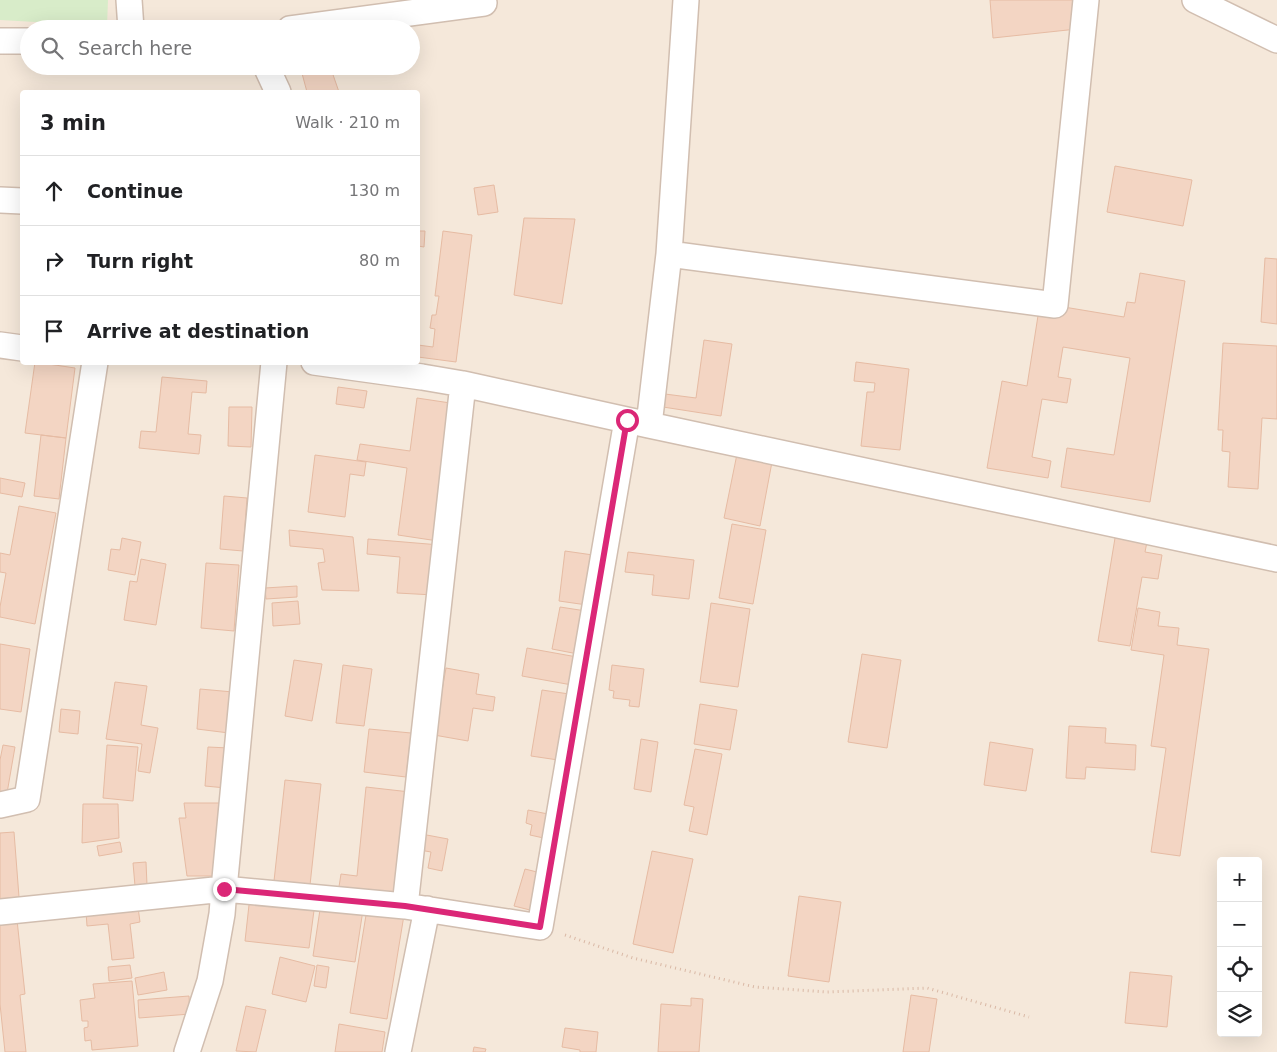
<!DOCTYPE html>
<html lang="en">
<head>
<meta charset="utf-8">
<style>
  body { margin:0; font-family:"DejaVu Sans",sans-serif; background:#f2f2f2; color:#202124 }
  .controls { position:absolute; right:15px; bottom:15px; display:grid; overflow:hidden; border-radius:5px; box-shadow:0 5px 20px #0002 }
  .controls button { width:45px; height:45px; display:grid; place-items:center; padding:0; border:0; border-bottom:1px solid #e0e0e0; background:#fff; color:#202124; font:25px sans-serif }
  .stop { position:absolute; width:15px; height:15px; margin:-11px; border:4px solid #db2777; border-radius:50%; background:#fff }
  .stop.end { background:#db2777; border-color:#fff; box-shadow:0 1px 5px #0008 }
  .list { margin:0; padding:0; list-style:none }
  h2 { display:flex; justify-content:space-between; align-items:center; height:65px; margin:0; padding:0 20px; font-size:21px }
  h2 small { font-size:16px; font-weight:400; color:#757577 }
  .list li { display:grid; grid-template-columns:32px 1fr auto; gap:15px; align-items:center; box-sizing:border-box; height:70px; padding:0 20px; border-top:1px solid #e0e0e0 }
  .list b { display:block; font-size:19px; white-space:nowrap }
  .list em { font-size:16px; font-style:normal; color:#757577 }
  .icon { flex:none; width:28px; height:28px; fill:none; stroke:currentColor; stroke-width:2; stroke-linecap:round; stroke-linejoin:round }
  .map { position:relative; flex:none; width:1277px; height:1052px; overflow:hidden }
  .search { position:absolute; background:#fff; box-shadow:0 5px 20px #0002; left:20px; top:20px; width:400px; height:55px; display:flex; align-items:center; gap:12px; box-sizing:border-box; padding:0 18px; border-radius:28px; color:#757577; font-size:19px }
  .panel { position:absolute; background:#fff; box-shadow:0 5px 20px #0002; left:20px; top:90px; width:400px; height:275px; border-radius:5px }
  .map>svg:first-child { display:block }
  .residential { fill:#f5e8da; fill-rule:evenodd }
  .green { fill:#d8ecc9 }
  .building { fill:#f3d5c3; stroke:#e6bba3 }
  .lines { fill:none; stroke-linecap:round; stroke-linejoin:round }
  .minor-casing { stroke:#d1beb0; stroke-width:28 }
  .path { stroke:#d9b8a5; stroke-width:3; stroke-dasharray:1 4; stroke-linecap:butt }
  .minor { stroke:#fff; stroke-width:25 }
  .route { stroke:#db2777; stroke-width:6 }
</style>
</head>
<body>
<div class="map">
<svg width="1277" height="1052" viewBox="0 0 1277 1052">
  <rect width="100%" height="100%" fill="#fdf6ec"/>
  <path class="residential" d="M0 0H1277V1052H0ZM29 29H411V66H29ZM22 92H418V362H22ZM1221 861H1258V1033H1221Z"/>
  <path class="green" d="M0 0H108L107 26 0 20Z"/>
  <path class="building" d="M990 0H1074L1077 29 993 38Z
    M300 66H330L339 92H307Z
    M1115 166 1192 180 1183 226 1107 212Z
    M494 185 498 212 478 215 474 188Z
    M524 218 575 219 562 304 514 295Z
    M418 231H425L424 247 418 246Z
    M443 231 472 235 456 362 418 357V345L433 347 435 329 430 328 432 315H436L439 296H435Z
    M1265 258 1277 259V324L1261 322Z
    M1140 273 1185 281 1150 502 1061 487 1067 448 1114 455 1130 358 1063 347 1058 377 1071 379 1067 403 1042 399 1032 457 1051 461 1048 478 987 468 1002 381 1027 386 1040 303 1124 317 1127 302 1135 303Z
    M704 340 732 344 721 416 663 407 665 394 696 398Z
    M1223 343 1277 346V419L1262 418 1258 489 1228 487 1230 452 1222 451 1223 430H1218Z
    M35 362 75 368 66 438 25 433Z
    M856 362 909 369 900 450 861 446 867 392H874L875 383 854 381Z
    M162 377 207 381 206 393 192 392 188 434 201 435 199 454 139 448 141 431 156 432Z
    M338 387 367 391 364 408 336 404Z
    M417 398 457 404 438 541 398 535 407 468 357 460 360 444 410 451Z
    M229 407H252L251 447 228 446Z
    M41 435 66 438 59 499 34 496Z
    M737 454 772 462 760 526 724 518Z
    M315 455 366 462 364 476 350 474 345 517 308 512Z
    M0 478 25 483 22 497 0 493Z
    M224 496 247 498 243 551 220 549Z
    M19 506 56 513 35 624 0 617V607L6 573 0 572V553L10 555Z
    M732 524 766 530 753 604 719 598Z
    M289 530 353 537 359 591 322 590 318 563 325 562 323 549 290 546Z
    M1116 532 1148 537 1145 552 1162 555 1158 579 1142 577 1130 646 1098 641Z
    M122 538 141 542 135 575 108 570 111 549 120 550Z
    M368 539 440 545 434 595 397 593 400 557 367 554Z
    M565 551 593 555 587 605 559 601Z
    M628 552 694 560 689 599 652 595 654 575 625 572Z
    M141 559 166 564 156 625 124 620 130 581 137 582Z
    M206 563 239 565 234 631 201 628Z
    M297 586V597L266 599 265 588Z
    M298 601 300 624 273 626 272 603Z
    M711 603 750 609 738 687 700 682Z
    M560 607 586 611 578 654 552 649Z
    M1138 608 1160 612 1158 626 1179 628 1177 645 1209 649 1180 856 1151 852 1166 748 1151 746 1164 655 1131 650Z
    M0 644 30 649 21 712 0 709Z
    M527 648 577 657 572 685 522 676Z
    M862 654 901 660 887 748 848 742Z
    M294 660 322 664 312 721 285 716Z
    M343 665 372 669 364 726 336 723Z
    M612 665 644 669 639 707 629 706 630 700 613 698 614 691 609 690Z
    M446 668 479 674 476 694 495 697 493 711 473 708 468 741 434 735Z
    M115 682 147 686 141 725 158 728 150 773 138 771 142 744 106 739Z
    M200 689 233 692 229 733 197 729Z
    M542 690 576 695 565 761 531 756Z
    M700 704 737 710 730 750 694 744Z
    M61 709 80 711 78 734 59 732Z
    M1069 726 1106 728 1105 743 1136 745 1135 770 1086 767 1085 779 1066 778Z
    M369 729 411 733 406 777 364 772Z
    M641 739 658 742 651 792 634 789Z
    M990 742 1033 749 1026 791 984 785Z
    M3 745 15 747 6 799 0 798V760Z
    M107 745 138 747 133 801 103 798Z
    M208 747 229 748 226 788 205 786Z
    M695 749 722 754 707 835 689 831 694 807 684 805Z
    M285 780 321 784 310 885 274 881Z
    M366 787 410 792 398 900 338 893 341 874 357 876Z
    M184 803H223L216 876H187L179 818H186Z
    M83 804H118L119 838 82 843Z
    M528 810 553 815 548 839 530 835 532 825 526 823Z
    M14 832 19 897 0 899V833Z
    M416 833 448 839 442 871 428 868 431 852 414 849Z
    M120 842 122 852 99 856 97 846Z
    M652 851 693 859 673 953 633 944Z
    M146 862 147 885 135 886 133 863Z
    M525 869 545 874 534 911 514 906Z
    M250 896 315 903 309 948 245 941Z
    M799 896 841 902 829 982 788 976Z
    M321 903 363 910 355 962 313 956Z
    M138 907 140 922 130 924 134 958 112 960 108 924 87 926 86 912Z
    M367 909 404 915 387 1019 350 1013Z
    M17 920 25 994 20 995 26 1052H5L0 1004V921Z
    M280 957 315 966 306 1002 272 994Z
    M130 965 132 978 109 981 108 967Z
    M317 965 329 967 326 988 314 986Z
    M164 972 167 990 138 995 135 978Z
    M1130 972 1172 976 1167 1027 1125 1023Z
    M132 981 138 1046 92 1050 91 1040 85 1041 84 1028 88 1027V1021H82L80 1000 95 998 93 984Z
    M911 995 937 999 929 1052H903Z
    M189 996 190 1014 139 1018 138 1000Z
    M691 998 703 999 699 1052H658L661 1004 691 1006Z
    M246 1006 266 1010 256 1052 236 1051Z
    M339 1024 385 1032 382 1052H335Z
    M565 1028 598 1032 596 1052H580V1050L562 1047Z
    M474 1047 486 1049 485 1052H473Z"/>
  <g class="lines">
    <g class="minor-casing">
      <path id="minor" d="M129 0 131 29
        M1195 0 1277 40
        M290 29 484 3
        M0 41H29
        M266 66 278 92
        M0 200 22 201
        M669 254 1055 305 1086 0
        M0 345 22 348
        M314 362 422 377 463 384 649 425 1277 559
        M649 425 669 254 686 0
        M0 805 27 799 95 362
        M405 906 463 384
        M0 912 224 889 405 906 540 927 627 420
        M187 1052 210 981 222 914 224 889 274 362
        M398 1052 427 909"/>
    </g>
    <path class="path" d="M565 935 633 958 755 987 827 992 927 988 1029 1017"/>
    <use href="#minor" class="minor"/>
  </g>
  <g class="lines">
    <path class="route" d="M224 889 405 906 540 927 627 420"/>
  </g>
</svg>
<div class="controls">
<button>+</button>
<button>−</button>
<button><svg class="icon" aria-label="locate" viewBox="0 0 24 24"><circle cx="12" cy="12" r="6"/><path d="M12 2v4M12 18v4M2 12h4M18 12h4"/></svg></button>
<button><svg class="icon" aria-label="layers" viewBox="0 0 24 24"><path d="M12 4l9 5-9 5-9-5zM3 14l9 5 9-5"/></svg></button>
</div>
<div class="stop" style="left:627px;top:420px"></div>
<div class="stop end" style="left:224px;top:889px"></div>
<div class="search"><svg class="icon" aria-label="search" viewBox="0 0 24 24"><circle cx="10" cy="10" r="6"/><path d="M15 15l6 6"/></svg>Search here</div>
<section class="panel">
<h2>3 min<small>Walk · 210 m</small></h2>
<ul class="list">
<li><svg class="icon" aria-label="ahead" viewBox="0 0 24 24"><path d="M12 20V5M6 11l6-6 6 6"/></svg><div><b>Continue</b></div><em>130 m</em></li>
<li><svg class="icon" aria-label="right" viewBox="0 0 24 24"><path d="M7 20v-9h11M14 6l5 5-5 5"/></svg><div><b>Turn right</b></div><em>80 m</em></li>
<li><svg class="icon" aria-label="arrive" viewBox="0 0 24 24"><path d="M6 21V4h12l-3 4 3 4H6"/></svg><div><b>Arrive at destination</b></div></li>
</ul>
</section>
</div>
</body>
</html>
